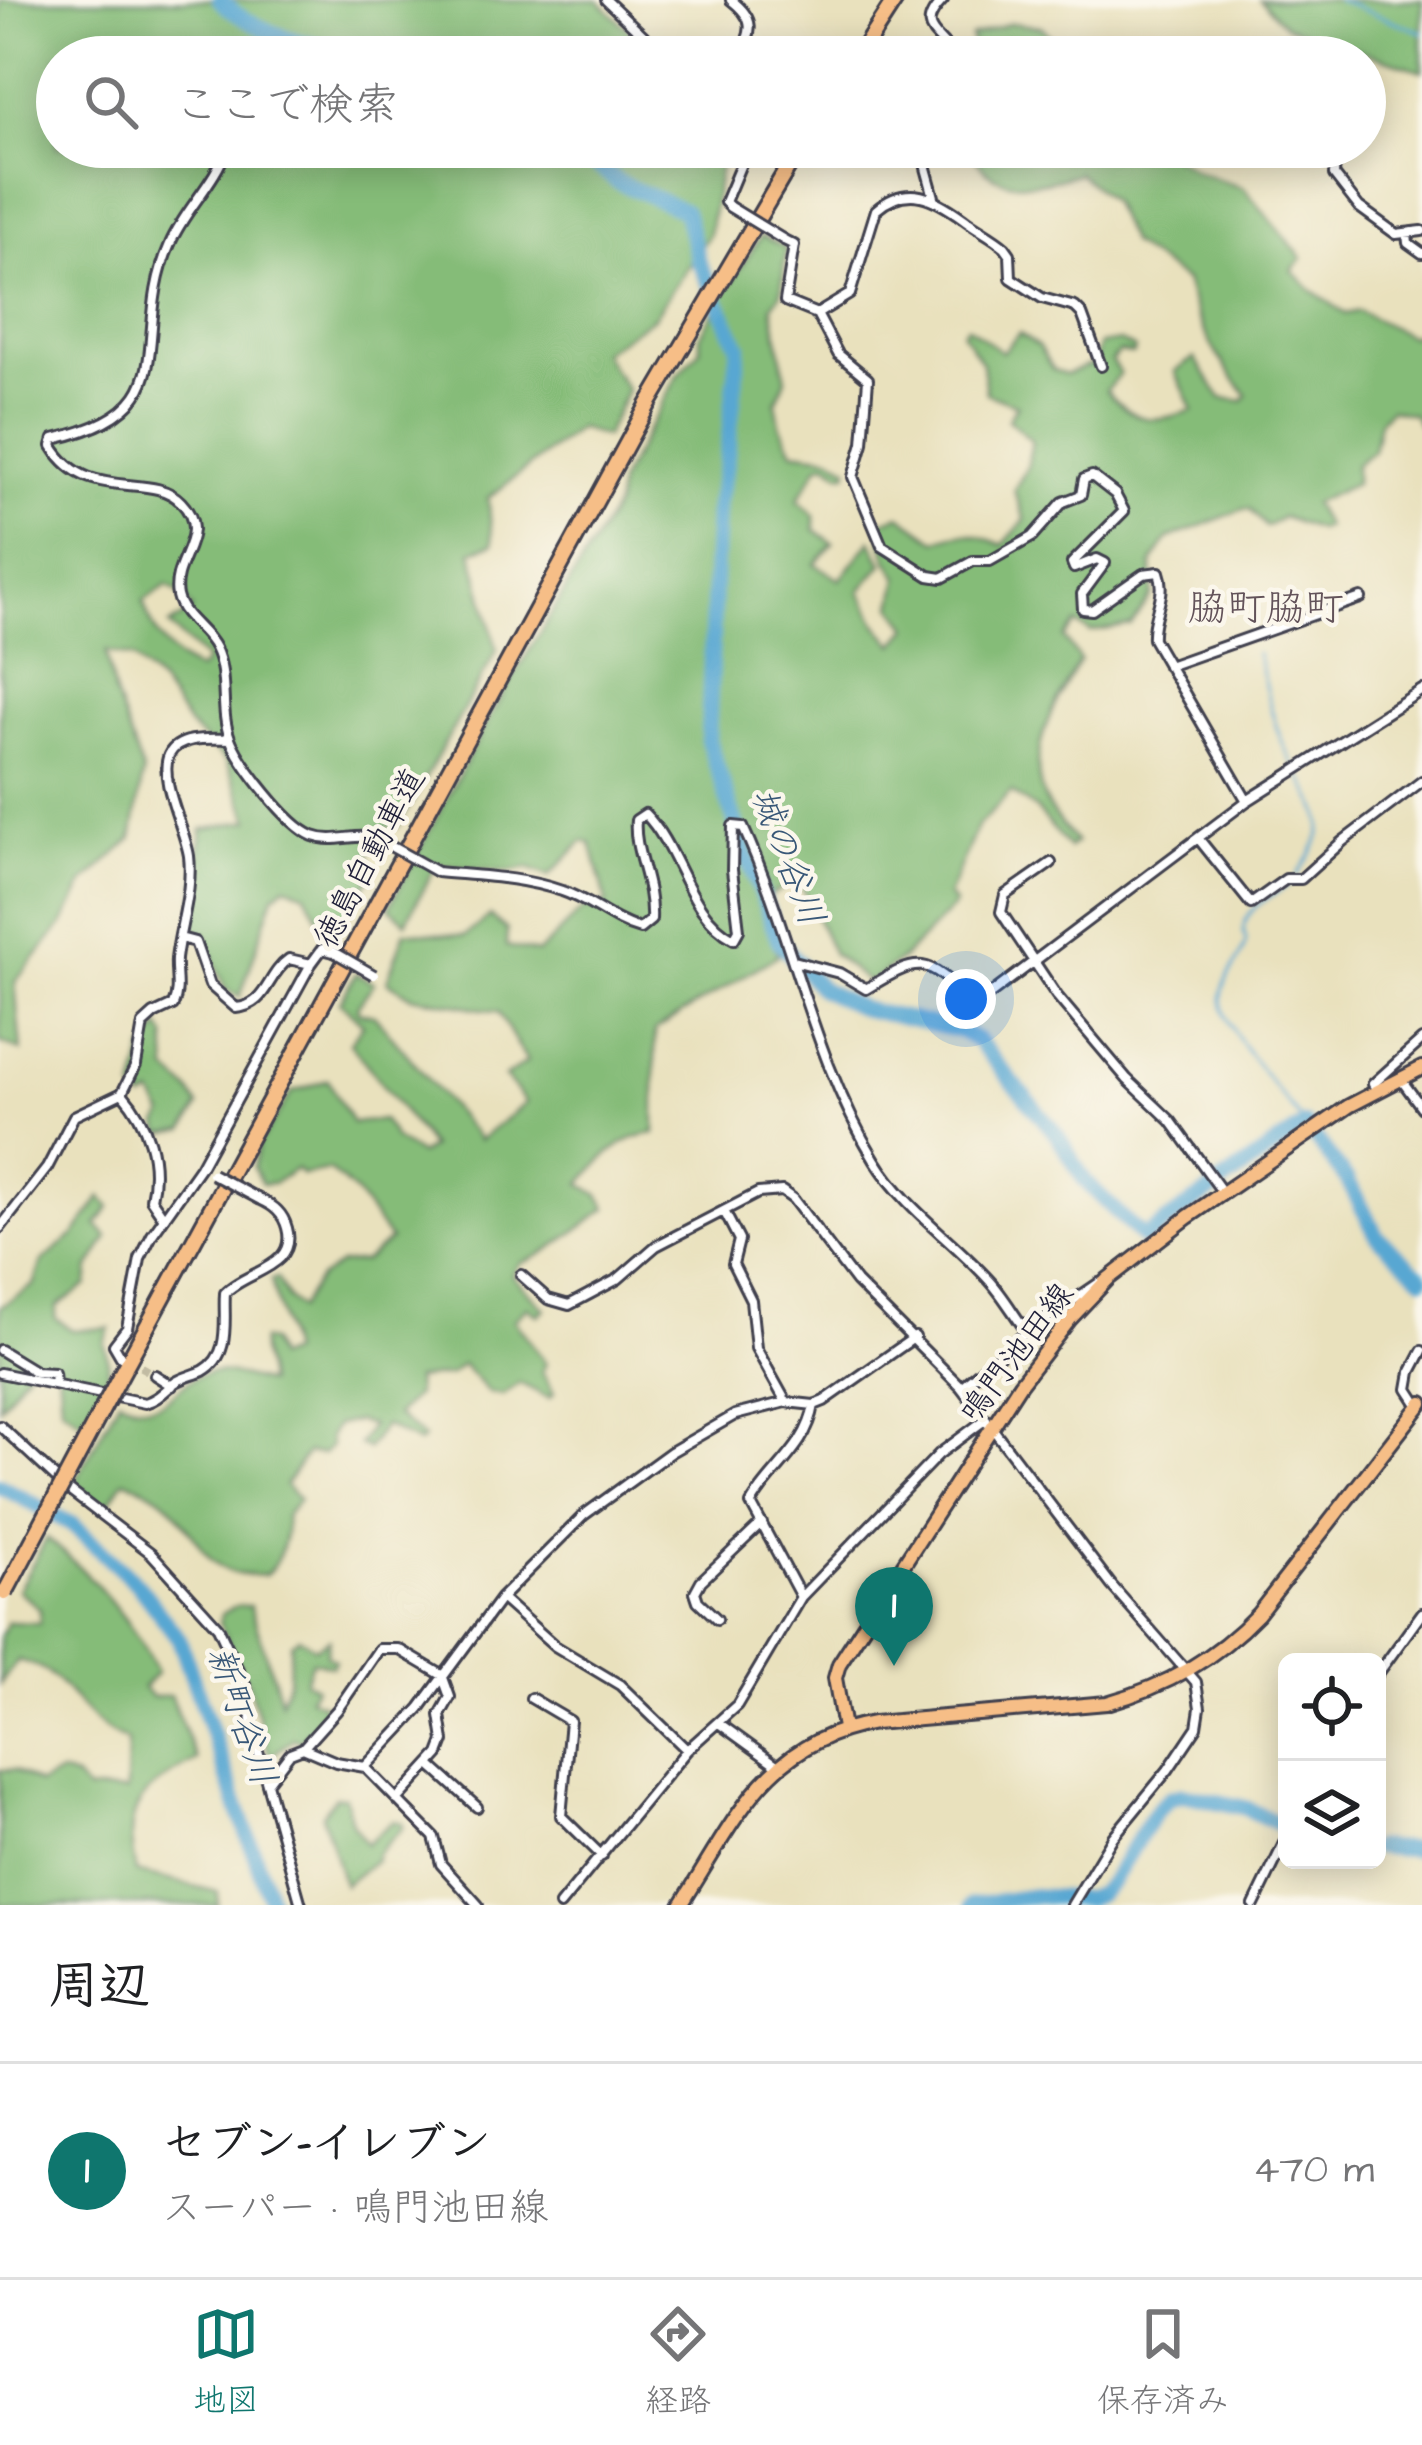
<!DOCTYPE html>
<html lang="ja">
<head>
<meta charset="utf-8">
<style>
  body { margin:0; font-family:"Architects Daughter","Klee One",sans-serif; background:#f2f2f2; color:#202124 }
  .controls { position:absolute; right:36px; bottom:36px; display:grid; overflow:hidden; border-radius:18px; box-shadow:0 6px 30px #0003 }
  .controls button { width:108px; height:108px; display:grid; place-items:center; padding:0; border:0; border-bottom:3px solid #e0e0e0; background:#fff; color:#202124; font:60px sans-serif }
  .you { position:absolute; left:966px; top:999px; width:42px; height:42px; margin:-30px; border:9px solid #fff; border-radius:50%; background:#1a73e8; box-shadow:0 0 0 18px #1a73e833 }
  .badge { display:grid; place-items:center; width:78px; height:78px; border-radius:50%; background:#0f766e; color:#fff; font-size:39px; font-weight:700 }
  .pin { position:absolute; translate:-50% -99px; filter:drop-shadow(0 3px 6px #0008) }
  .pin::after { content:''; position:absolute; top:63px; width:42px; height:36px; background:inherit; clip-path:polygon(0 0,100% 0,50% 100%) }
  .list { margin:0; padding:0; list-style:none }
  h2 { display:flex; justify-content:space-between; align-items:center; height:156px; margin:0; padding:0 48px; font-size:51px }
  h2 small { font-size:39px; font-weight:400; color:#757577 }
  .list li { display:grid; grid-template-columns:78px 1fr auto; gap:36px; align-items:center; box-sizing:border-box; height:216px; padding:0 48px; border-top:3px solid #e0e0e0 }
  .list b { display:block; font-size:45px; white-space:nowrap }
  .list p { margin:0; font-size:39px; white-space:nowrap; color:#757577 }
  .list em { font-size:39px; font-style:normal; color:#757577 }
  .icon { flex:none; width:66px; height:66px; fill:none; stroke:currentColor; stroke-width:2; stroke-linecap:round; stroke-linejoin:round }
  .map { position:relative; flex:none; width:1422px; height:1905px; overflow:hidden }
  .search { position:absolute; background:#fff; box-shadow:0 6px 30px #0003; left:36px; right:36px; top:36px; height:132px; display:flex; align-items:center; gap:30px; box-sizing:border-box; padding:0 42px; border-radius:66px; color:#757577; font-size:45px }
  .sheet { height:372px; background:#fff }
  nav { display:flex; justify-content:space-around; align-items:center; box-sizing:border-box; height:168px; border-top:3px solid #e0e0e0; background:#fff; font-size:33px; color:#757577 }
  nav a { display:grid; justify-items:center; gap:6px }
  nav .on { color:#0f766e }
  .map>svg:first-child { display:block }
  .forest { fill:#85bc78; stroke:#546f5a; stroke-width:3; fill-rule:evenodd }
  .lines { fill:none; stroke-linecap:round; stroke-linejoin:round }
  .stream { stroke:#59a7d2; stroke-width:3 }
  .river { stroke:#59a7d2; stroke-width:16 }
  .minor-tunnel { stroke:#c1bba3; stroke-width:8; stroke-dasharray:8 4; stroke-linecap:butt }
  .minor-casing { stroke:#403f4e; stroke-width:14 }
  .primary-casing { stroke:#403f4e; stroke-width:18 }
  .motorway-casing { stroke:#403f4e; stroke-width:20 }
  .minor { stroke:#fff; stroke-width:8 }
  .primary { stroke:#f6be87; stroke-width:12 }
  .motorway { stroke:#f6be87; stroke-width:14 }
  .minor-bridge-casing { stroke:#403f4e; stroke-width:14; stroke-linecap:butt }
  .motorway-bridge-casing { stroke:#403f4e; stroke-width:20; stroke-linecap:butt }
  .minor-bridge { stroke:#fff; stroke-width:8 }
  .motorway-bridge { stroke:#f6be87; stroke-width:14 }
  .labels { text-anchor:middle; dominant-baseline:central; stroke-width:9; stroke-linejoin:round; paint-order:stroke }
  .street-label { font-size:33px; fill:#22223b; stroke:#fbf7ec }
  .water-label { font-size:36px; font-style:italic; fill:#385777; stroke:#fbf7ec }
  .quarter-label { font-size:39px; fill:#63535a; stroke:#fbf7ec }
</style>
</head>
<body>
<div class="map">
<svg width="1422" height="1905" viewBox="0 0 1422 1905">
  <rect width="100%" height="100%" fill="#fbf7ec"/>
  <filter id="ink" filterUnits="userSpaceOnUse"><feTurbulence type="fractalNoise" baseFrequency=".00833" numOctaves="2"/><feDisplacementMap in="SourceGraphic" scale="24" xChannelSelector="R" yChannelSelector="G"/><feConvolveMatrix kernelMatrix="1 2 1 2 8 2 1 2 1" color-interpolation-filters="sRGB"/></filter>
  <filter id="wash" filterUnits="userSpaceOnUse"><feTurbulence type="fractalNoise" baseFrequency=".004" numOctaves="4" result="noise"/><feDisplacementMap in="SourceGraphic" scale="48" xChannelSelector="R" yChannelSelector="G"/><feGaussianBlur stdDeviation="2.7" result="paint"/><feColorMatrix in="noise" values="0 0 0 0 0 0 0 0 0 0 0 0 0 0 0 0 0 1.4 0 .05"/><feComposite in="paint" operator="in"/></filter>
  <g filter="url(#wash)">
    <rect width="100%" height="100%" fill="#e9e1bd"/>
    <path class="forest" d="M0 0H598L656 57H57V147H723L709 235 654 317 602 352 627 390 605 437 579 428 488 498 493 544 472 551 497 650 398 827H381L369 853 375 870 330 941 306 893 286 885 274 895 240 997 225 989 204 934 192 928 202 829 250 820 226 761 189 726 160 684 133 658 106 651 114 692 143 773 132 839 84 883 64 923 15 982 21 1051 0 1042ZM167 585 184 597 192 610 169 626 206 660 199 671C169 658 153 633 143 602Z
      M1260 0H1422V71L1286 26Z
      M1010 23 1042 27 1069 57H975L971 37Z
      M983 147H1160L1195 171 1244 188 1302 258 1292 270 1310 289 1346 314 1358 311 1410 336 1422 330V430L1413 414 1390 409 1379 422 1373 451 1355 465V484L1313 503 1326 527 1318 530 1282 517 1266 527 1250 509H1243L1168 539 1152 563V595L1131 625 1091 632 1076 624 1064 638 1080 660C1055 702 1022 755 1047 804 1054 818 1067 831 1076 843L1069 848 1037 810 1011 792 977 827 948 896 955 905 904 957 869 983 833 954 799 880 760 901 778 955 655 1030V1133C622 1136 601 1159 581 1184L599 1195 607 1208C586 1223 542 1259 520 1263L512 1275 545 1309 538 1315 527 1307 514 1320 546 1363 542 1372 554 1393 549 1398 519 1383 503 1395 488 1392 462 1364 450 1375 415 1379 416 1395 396 1415 424 1438 419 1443 384 1425 368 1449 359 1445 371 1425 357 1421 336 1425 329 1437 331 1446 323 1454 307 1453 285 1485 299 1500 285 1516C288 1535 280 1560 266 1575 207 1580 205 1544 173 1509 161 1495 142 1486 124 1480L109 1503 97 1501 74 1484 119 1399C176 1423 169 1375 217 1372 232 1372 252 1380 267 1383 266 1367 259 1355 261 1340L270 1342 276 1358 290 1353 271 1280 277 1278 288 1299 299 1308 319 1278 340 1264 364 1261 390 1240 355 1192 329 1170 302 1175 296 1169 273 1183 262 1184 253 1168 259 1144 292 1092 328 1080 352 1123 383 1120 395 1139 420 1155 431 1147 350 1043 363 1024 340 1002 356 973 374 983 357 1007 359 1012 374 1015 479 1140 526 1103 505 1077 527 1061 498 1012 411 996 387 981 405 931 465 936 490 916 507 930 506 946 538 953 583 909 607 903 591 843 583 841 549 876 528 868 508 872 436 865 406 922 389 907 493 711 616 505 619 483 678 375 700 350V336L720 300 761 236 786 248 781 293 772 306 786 379 776 402 780 425 793 451 830 456 848 467 847 473H840L827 463 819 465 798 500 815 516V530L833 543 815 564 840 580 871 540 883 564 860 591 878 626 895 645 909 627 893 606 899 578 887 558 878 523 900 515 937 541C962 528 978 535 1003 545L1025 520 1014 490 1027 468 1032 441 1008 419 1017 405 986 393 982 363 962 332 967 326 1002 352 1019 333 1039 347 1053 370 1066 374 1093 364 1100 344 1120 341 1135 349 1133 354 1119 352 1111 361 1120 373 1106 391C1137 424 1152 424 1193 410L1175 371 1195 358 1221 398 1243 401 1247 395C1217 359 1198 327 1185 281L1130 243 1111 202 1079 173C1044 184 1000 195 976 159Z
      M160 1027 166 1036 168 1071 190 1091 199 1106 185 1130 161 1134 159 1124 164 1116 153 1095 144 1100 134 1092 144 1050Z
      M101 1197 110 1207 97 1225 108 1237 89 1268 87 1285 57 1306 55 1318 72 1330 110 1328 104 1344C117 1376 98 1394 82 1421L61 1406 58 1366 34 1361 0 1407V1307L34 1285 42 1262 75 1234Z
      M47 1538C92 1575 131 1620 157 1672L143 1688 152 1697 170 1695 197 1760C141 1790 121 1806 136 1872L218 1892V1905H0V1770H15L39 1784 61 1773 75 1778 87 1791 126 1792 127 1741C86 1724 77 1695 46 1671 39 1666 27 1663 18 1660L0 1684V1636L8 1622 40 1623V1609L18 1590Z
      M236 1606H250L281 1701 288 1681 291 1643 299 1637 315 1648 329 1639 326 1655 335 1660 332 1666 312 1661 305 1681 315 1687 309 1697 325 1705 327 1713 300 1741 294 1738 270 1757 248 1682 219 1623 222 1614Z
      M335 1797H345L352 1823 366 1844 393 1821 402 1823 403 1827 376 1855V1860L344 1885 322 1815Z"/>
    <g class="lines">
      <path class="stream" d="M1337 0 1422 32
        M1257 654C1268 693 1273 731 1294 765
        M1296 876C1330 827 1328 825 1299 773
        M1290 884C1274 895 1246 906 1244 928 1243 941 1249 934 1244 947 1238 966 1222 978 1222 999 1222 1030 1285 1098 1305 1125"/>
      <path class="river" d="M220 0C253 34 319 48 364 57
        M574 147 618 182 685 211 698 260 739 346 726 464 717 505 708 740 744 849 779 941 821 989 863 1009 961 1031 977 1040 1058 1136 1085 1181 1143 1238 1305 1125 1348 1181 1377 1236 1422 1277
        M0 1486 73 1525 138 1585 179 1639 272 1905
        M1377 1847 1422 1850
        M972 1905 1034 1896 1086 1899 1099 1894 1111 1882 1155 1812 1169 1798 1183 1794 1246 1808 1287 1828"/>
    </g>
  </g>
  <g filter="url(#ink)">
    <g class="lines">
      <path class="minor-tunnel" d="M130 1361 155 1375"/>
      <g class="minor-casing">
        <path id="minor" d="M606 0 666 57
          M731 0C756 19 753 31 739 57
          M943 0C914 30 939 32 954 57
          M1239 40 1256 57
          M227 147C216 182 184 210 170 244 128 339 191 408 54 439L52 446C88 505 151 470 181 502 213 536 170 560 177 596 182 618 206 629 215 648 229 676 219 710 230 738 240 764 288 826 313 836 335 844 354 833 376 838
          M928 147 926 168 934 197
          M1336 147 1334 175 1359 207 1396 234 1422 231
          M730 207 725 202 748 147
          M1407 233 1408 243 1422 253
          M784 240 794 245 785 301 817 314 838 354 868 379 863 443 853 477 882 546 929 576 942 578 973 561H990L1032 537 1063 502 1081 495 1084 479 1092 476 1115 494 1124 511 1072 563 1074 568 1097 559 1105 563 1082 594 1083 609 1092 610 1143 574 1159 572C1168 596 1151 615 1153 639L1247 801
          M817 314 850 294 876 210C908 182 935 198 964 219 977 229 992 236 1005 247L1010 254 1011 278 1042 298 1075 307 1082 314 1101 366
          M1168 666 1361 598
          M1198 838 1251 904 1286 879H1301L1343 841 1422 781
          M1051 863 1005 895 1001 912 1057 996 1127 1079 1171 1121 1223 1193
          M437 872C479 876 522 877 562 891 590 900 611 921 640 929L651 920C653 881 633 852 636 820L645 814C680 849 688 916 734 939L739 930 732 870 733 826 743 827C793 936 812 1057 875 1160 904 1208 952 1239 989 1280 1003 1295 1014 1315 1027 1332
          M180 938 195 942 210 985 236 1008C268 1005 266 975 289 959L311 964
          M794 961 839 973 866 989C925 953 926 959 976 1005L1247 801 1422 690
          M1400 1078 1422 1108
          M1377 1090 1373 1084 1422 1040
          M122 1093C148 1123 160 1160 151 1199L164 1218
          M724 1211 739 1240 733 1264 751 1300 756 1348 786 1402
          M0 1228 47 1168 74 1116 122 1093 136 1065 143 1024 154 1014 173 1005C180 990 175 976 176 959 180 925 193 891 189 856 185 829 158 779 169 755 178 735 213 739 230 739
          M521 1275 548 1299 569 1305 618 1279 656 1246 758 1193 782 1191 793 1199 856 1282 961 1387 1112 1586 1196 1682 1200 1708 1197 1727 1168 1770 1113 1837 1072 1905
          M0 1350 36 1372 54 1373 55 1382
          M121 1357 114 1345 127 1328 140 1259 152 1235 200 1167 311 964 322 949 334 952
          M0 1373 145 1403C159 1399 165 1390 176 1382 184 1377 194 1375 203 1371 232 1355 223 1319 225 1293 245 1271 298 1268 287 1228 283 1213 274 1206 261 1200
          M155 1375 172 1386
          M961 1387 1027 1332 1099 1283
          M1419 1406 1408 1389 1411 1372 1422 1351
          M0 1426 70 1491 151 1553 218 1627 246 1687 256 1744 301 1905
          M801 1597 751 1504C771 1469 807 1448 814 1405
          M501 1598 555 1646 620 1685 687 1750
          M717 1619 698 1601 695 1592 701 1581 762 1523
          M1377 1675 1422 1613
          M531 1698 570 1721 561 1816 602 1856
          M720 1724 778 1766
          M303 1748 337 1710 379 1649H398L442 1675 450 1697 440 1715 444 1741 439 1754 397 1800
          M430 1765 477 1807
          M365 1767 434 1837 441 1864 478 1905
          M267 1783 290 1753 303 1748 336 1762 365 1767 420 1708 501 1598 584 1515 671 1452 735 1415 786 1402 814 1405 824 1401 915 1337
          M560 1905 687 1750 737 1705 801 1597 939 1454 986 1419
          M1254 1905 1287 1837"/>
      </g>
      <g class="primary-casing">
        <path id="primary" d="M844 1728 835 1678 839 1664 1020 1384 1070 1319 1108 1279 1188 1217 1349 1106 1422 1068
          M681 1905C735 1821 766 1741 874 1723L1107 1703C1167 1686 1215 1659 1258 1614L1422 1403"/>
      </g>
      <g class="motorway-casing">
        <path id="motorway" d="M858 57 895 0
          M119 1378 648 405 800 147"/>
      </g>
      <use href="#minor" class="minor"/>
      <use href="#primary" class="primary"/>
      <use href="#motorway" class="motorway"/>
      <g class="minor-bridge-casing">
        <path id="minor-bridge" d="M730 207 784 240
          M376 838 437 872
          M334 952 374 975
          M212 1174 261 1200"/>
      </g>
      <g class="motorway-bridge-casing">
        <path id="motorway-bridge" d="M5 1593 119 1378"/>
      </g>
      <use href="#minor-bridge" class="minor-bridge"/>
      <use href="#motorway-bridge" class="motorway-bridge"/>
    </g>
  </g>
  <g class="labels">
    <g class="street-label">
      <text transform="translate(370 858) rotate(-62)">徳島自動車道</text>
      <text transform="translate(1017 1353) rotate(-53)">鳴門池田線</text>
    </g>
    <g class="water-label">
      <text transform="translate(787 857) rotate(69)">城の谷川</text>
      <text transform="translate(241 1716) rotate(71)">新町谷川</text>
    </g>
    <g class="quarter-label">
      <text x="1266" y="609">脇町脇町</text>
    </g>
  </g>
</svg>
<div class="controls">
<button><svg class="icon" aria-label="locate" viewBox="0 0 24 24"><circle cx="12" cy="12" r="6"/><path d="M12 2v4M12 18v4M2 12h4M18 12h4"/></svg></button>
<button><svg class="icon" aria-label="layers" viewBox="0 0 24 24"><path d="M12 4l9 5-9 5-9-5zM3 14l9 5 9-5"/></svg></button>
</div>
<div class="you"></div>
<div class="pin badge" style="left:894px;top:1666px">1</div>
<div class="search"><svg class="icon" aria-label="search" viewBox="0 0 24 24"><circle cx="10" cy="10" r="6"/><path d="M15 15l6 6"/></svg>ここで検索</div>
</div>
<section class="sheet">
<h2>周辺<small></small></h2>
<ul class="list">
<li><span class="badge">1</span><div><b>セブン-イレブン</b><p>スーパー · 鳴門池田線</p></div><em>470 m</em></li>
</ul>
</section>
<nav>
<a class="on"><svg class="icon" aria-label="map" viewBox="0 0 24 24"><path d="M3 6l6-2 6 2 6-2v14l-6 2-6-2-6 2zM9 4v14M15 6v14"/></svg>地図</a>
<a><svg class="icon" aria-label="directions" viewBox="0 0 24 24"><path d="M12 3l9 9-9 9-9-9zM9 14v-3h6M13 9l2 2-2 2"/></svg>経路</a>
<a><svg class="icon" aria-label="saved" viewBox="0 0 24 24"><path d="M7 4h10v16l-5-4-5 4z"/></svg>保存済み</a>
</nav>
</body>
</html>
